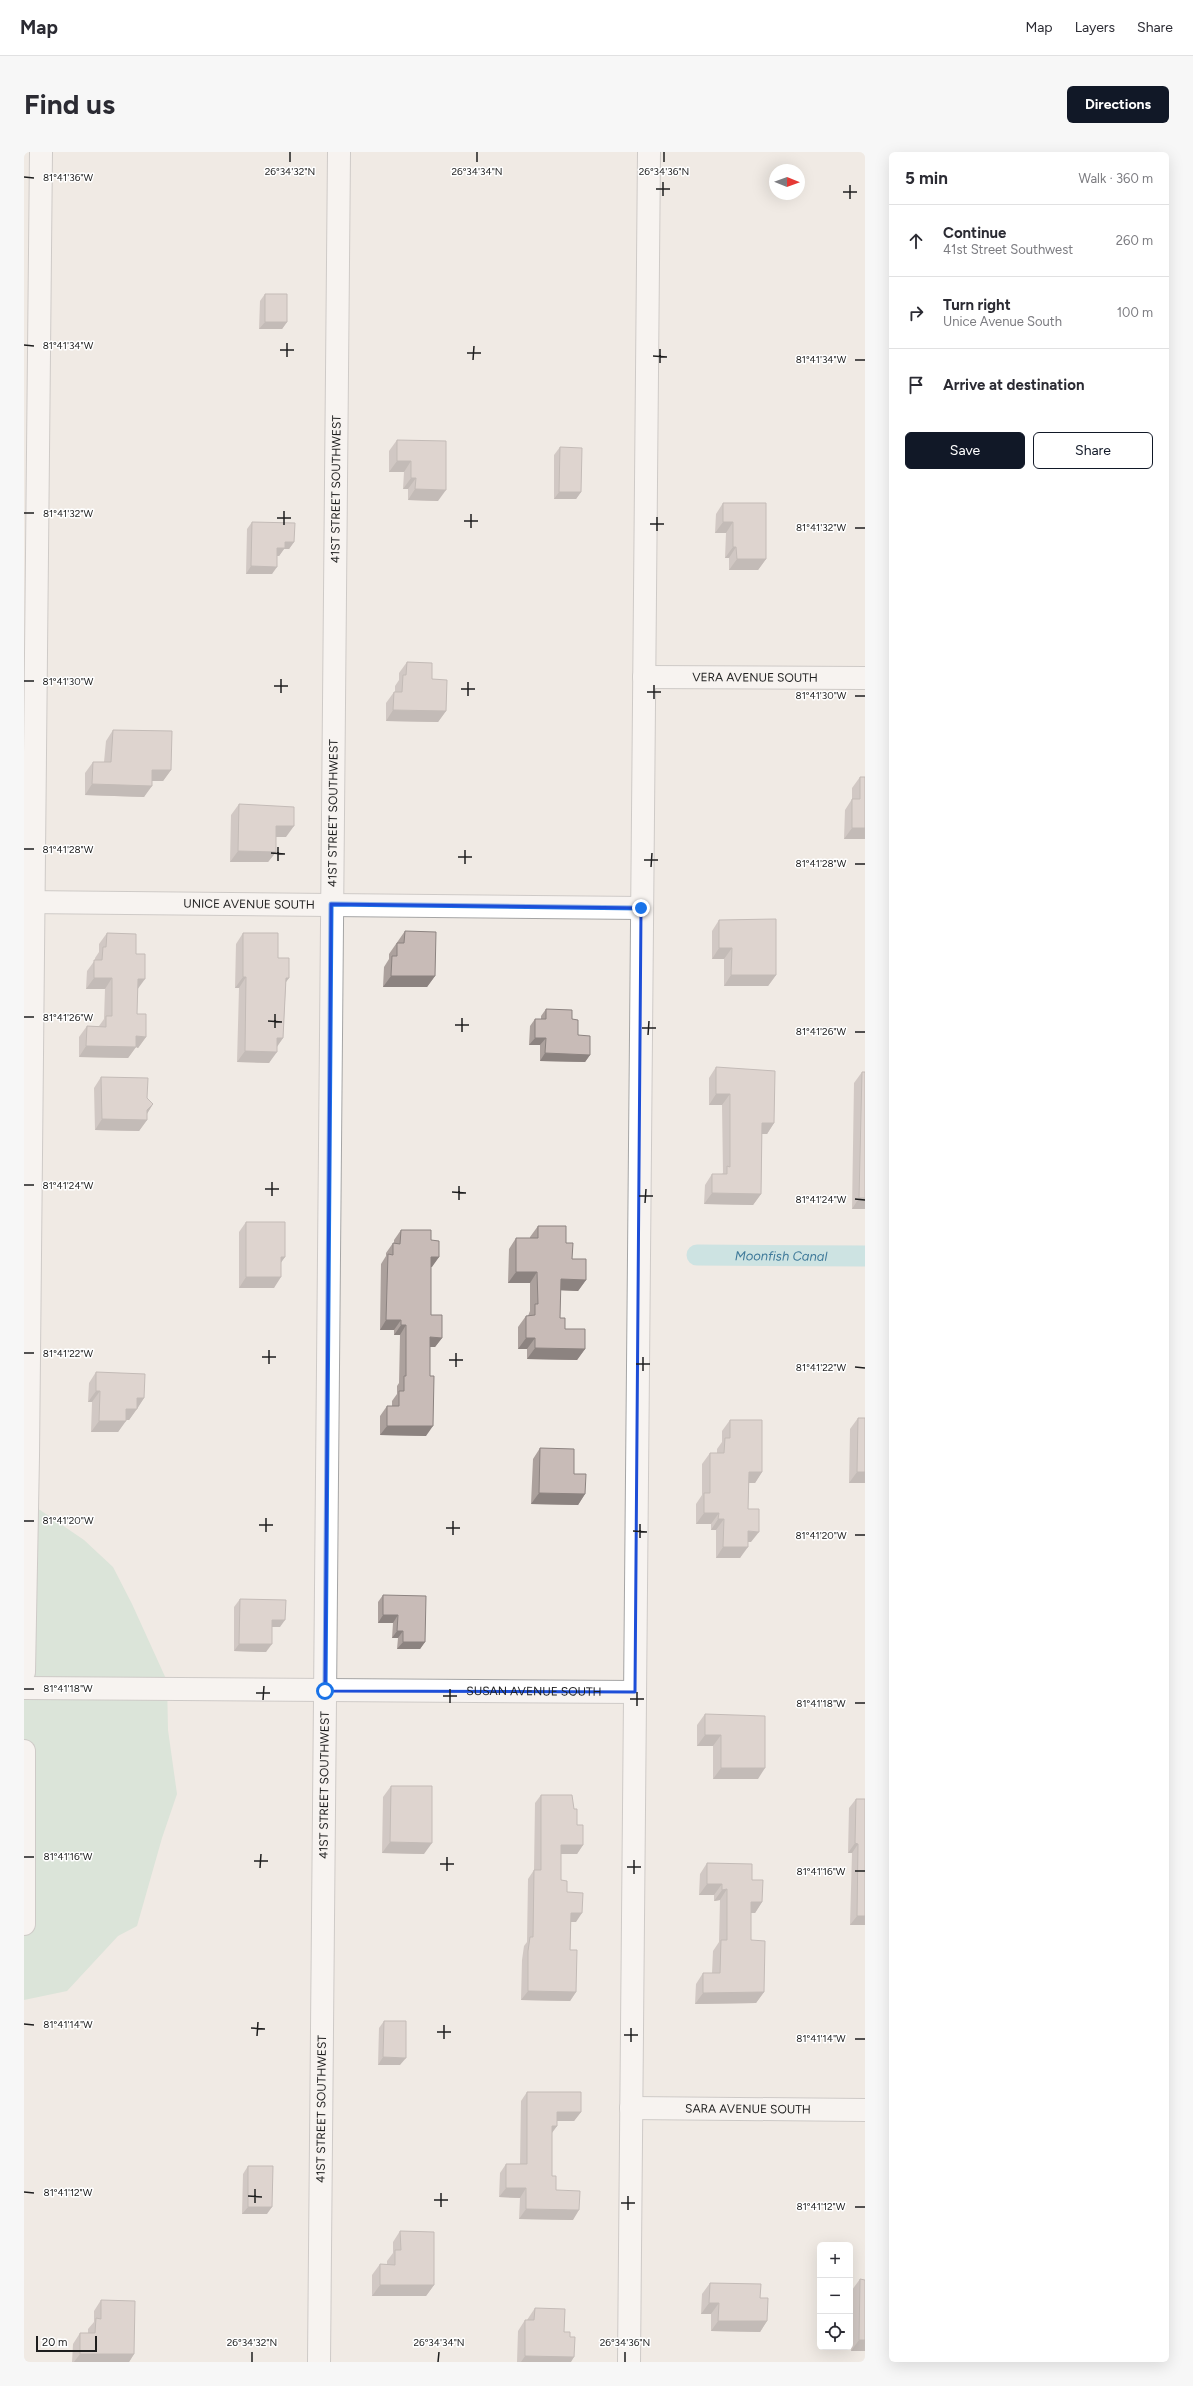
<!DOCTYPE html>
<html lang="en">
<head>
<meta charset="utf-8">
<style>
  body { margin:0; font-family:Figtree,sans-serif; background:#f7f7f7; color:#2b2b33 }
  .controls { position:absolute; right:12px; bottom:12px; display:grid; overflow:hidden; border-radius:6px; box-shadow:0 4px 16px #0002 }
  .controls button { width:36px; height:36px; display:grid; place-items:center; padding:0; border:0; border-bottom:1px solid #e1e1e2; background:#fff; color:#2b2b33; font:20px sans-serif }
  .compass { position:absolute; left:745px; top:12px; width:36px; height:36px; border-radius:50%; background:#fff; box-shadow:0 4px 16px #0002; rotate:91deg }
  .scale { position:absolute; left:12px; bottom:10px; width:61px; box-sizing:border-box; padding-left:4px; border:2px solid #1e1e1e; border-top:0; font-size:11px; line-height:14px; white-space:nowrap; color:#1e1e1e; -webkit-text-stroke:3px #fff; paint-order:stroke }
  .stop { position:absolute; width:12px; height:12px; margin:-9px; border:3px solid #1a73e8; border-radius:50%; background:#fff }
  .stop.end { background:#1a73e8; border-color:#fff; box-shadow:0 1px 4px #0008 }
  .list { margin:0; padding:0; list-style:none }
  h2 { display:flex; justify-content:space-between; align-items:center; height:52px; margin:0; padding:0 16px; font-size:17px }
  h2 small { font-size:13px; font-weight:400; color:#7c7c81 }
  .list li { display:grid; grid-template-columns:26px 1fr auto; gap:12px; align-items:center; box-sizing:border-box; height:72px; padding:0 16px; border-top:1px solid #e1e1e2 }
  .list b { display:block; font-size:15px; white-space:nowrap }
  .list p { margin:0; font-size:13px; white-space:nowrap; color:#7c7c81 }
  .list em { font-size:13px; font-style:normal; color:#7c7c81 }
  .actions { display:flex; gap:8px; padding:12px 16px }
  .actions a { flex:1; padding:9px 0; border:1px solid #111827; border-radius:6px; text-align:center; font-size:14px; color:#111827 }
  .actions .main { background:#111827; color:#fff }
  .icon { flex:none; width:22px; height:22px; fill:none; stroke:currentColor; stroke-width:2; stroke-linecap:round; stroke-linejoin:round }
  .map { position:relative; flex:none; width:841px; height:2210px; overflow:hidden; border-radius:6px }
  header { display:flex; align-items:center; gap:24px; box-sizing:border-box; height:56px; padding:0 20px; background:#fff; border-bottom:1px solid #e1e1e2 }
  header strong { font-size:19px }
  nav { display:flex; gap:22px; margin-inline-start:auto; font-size:14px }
  .intro { display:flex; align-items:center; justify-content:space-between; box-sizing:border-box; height:96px; padding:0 24px }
  h1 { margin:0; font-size:28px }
  .button { padding:10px 18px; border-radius:6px; background:#111827; color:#fff; font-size:14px; font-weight:700 }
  main { display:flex; gap:24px; padding:0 24px }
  aside { flex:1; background:#fff; border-radius:6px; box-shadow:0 4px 16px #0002 }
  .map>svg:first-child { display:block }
  .wetland { fill:#c0decc }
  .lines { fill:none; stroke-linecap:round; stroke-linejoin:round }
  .canal { stroke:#a3dbdf; stroke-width:21 }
  .minor-casing { stroke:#a5a5a5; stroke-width:24 }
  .minor { stroke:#fff; stroke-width:22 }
  .wall { fill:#aca19d }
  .shaded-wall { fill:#8c8380 }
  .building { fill:#c8bbb7; stroke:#8c8380 }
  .route { stroke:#1a73e8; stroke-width:5 }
  .marked { fill:none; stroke:#1d4ed8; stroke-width:3; stroke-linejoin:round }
  .ticks { fill:none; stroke:#1e1e1e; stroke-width:1.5 }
  .labels { text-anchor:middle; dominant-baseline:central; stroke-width:3; stroke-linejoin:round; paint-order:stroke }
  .street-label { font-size:12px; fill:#1e1e1e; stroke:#fff }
  .water-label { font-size:13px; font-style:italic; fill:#3f7a9a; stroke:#fff }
  .ticks-label { font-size:10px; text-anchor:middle; fill:#1e1e1e; stroke:#fff; stroke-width:3; stroke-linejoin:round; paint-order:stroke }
</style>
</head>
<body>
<header>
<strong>Map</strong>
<nav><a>Map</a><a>Layers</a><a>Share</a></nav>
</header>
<div class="intro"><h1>Find us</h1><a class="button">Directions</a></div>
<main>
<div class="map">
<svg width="841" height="2210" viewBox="0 0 841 2210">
  <rect width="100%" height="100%" fill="#f0eae4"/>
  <path class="wetland" d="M0 1351 16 1358 60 1388 89 1415 108 1452 143 1529 144 1578 153 1642 138 1686 113 1774 94 1784 43 1839 0 1848Z"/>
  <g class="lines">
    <path class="canal" id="s1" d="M673 1103 841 1104"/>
    <g class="minor-casing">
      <g id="minor">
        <path id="s2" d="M620 525 841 526"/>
        <path id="s3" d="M0 750 617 756"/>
        <path d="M0 1520 4 1304 17 0"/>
        <path id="s4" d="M0 1536 611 1540"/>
        <path d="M0 1599V1772"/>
        <path id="s5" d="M607 1956 841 1958"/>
        <path id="s6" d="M295 2210 315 0"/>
        <path d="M605 2210 625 0"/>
      </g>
    </g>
    <use href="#minor" class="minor"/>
  </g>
  <path class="wall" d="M241 142 263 170 258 177H235L236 149Z
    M373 288 414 349 384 348V337H379L380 320H365V299Z
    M536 295 557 340 552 347H530V303Z
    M699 351 742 407 734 418H705V406H701L702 381H691L692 362Z
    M228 370 270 390 265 397H260L255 404H253L248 422H222L223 377Z
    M383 510 408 527 422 559 414 570 362 569V551L370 540H371V534L375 528V521Z
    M89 578 147 618 139 629H128L120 645 61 643V621L69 610H80L82 589Z
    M836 625H841V687H820L821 658 828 647V636Z
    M215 652 262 685H252V700L244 710H206L207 663Z
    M695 768 752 823 744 834H700V807H688V779Z
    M381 779 411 824 403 835H359L360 815 365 807V802Z
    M83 781 112 802 113 837V862L122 885 114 896 112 895 104 906 55 905V885L63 874H75L80 867 81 837H62L63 819 71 808V806L75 800V792Z
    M219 781 254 806 262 831 259 886 253 895 245 911 213 910 215 836H211L212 792Z
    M522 857 548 867 554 883 566 903 561 910 516 909V893H505L506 874 511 867H517V864Z
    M692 915 750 971 743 982H738L737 1042 729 1053 680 1052 681 1033 688 1022H698L699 1021 698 953H685V926Z
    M838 920H841V1057H828L830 931Z
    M77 925 123 946 129 952 123 962V968L115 979 71 978 70 936Z
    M222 1070 261 1105 257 1110 250 1136H215V1080Z
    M514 1074 542 1091 548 1107 562 1128 554 1139 536 1138V1166L541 1177 561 1197 553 1208 503 1207V1197H494V1175L502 1164H504L506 1159V1131H484L485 1097 492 1086H506V1085Z
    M377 1078 407 1088 415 1105 407 1115V1163L418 1186 411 1195H406L402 1284 356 1283V1264L363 1254H368V1249L373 1242V1234L375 1231 376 1183H370V1178H356L357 1112 362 1104V1101L369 1091H370V1088Z
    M72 1220 120 1246 105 1268H102L94 1280H67L68 1250H64L65 1231Z
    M834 1266H841V1331H825L826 1277Z
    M706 1268 738 1320 731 1331H725L724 1357 727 1390H724L716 1406H692V1378H687V1372H672V1352L678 1343V1312L686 1301H693V1297L698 1290V1279Z
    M516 1296 550 1322 561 1342 554 1353 507 1352 509 1307Z
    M359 1443 401 1490 396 1497H373L374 1486H368L369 1471H354V1450Z
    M216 1447 256 1475H248L242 1500 210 1499V1455Z
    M681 1562 734 1627H689V1594H673V1573Z
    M367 1634 400 1702 358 1701 359 1645Z
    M517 1643 550 1657 553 1673 559 1693 553 1702H537V1728L543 1740 552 1770H547L546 1798 552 1840 546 1849 497 1848 498 1808 500 1794 503 1790 504 1727 510 1718 511 1651Z
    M832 1647 841 1773H826L828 1701H824L825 1656Z
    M683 1711 728 1728 738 1750 731 1761H727V1788L740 1840 732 1851 671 1852 672 1832 679 1821H688L689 1799 695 1790 696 1748 690 1749V1743H675L676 1722Z
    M360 1869 376 1913H354L355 1876Z
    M503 1940 557 1960 550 1969H533V1974L528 1981V2024L532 2038 549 2068 495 2067 496 2046 475 2045 476 2021 482 2012H496L497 1949Z
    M224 2014 243 2062H218L219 2022Z
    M376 2079 410 2133 402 2144H348V2123L356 2112 363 2113V2109L369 2101V2090Z
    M836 2127 841 2199H827L828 2138Z
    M686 2131 736 2146 743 2169 736 2180 687 2179V2162H677L678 2142Z
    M77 2148 110 2202 105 2210H48L49 2192 56 2181H64V2177L70 2170V2159Z
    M511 2156 546 2185 547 2210H493L494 2179 501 2168H503Z"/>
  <path class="shaded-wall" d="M241 170H263L258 177H235Z
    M373 309H387L380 320H365Z
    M387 326H392L384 337H379Z
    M391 337 422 338 414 349 384 348Z
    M535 340H557L552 347H530Z
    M699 370H709L702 381H691Z
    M261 390H270L265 397H260L255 404 248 403 253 396Z
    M709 395H712L705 406H701Z
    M713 407H742L734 418H705Z
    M227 414 253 415 248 422H222Z
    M369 558 422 559 414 570 362 569Z
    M128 618H147L139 629H120Z
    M68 632 128 634 120 645 61 643Z
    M252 674H270L262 685H244Z
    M828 676H841V687H820Z
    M214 699 252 700 244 710H206Z
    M695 796H708L700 807H688Z
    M707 823H752L744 834H700Z
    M367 824H411L403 835H359Z
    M219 825H222L215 836H211Z
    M70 826H88L81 837H62Z
    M262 826H265L257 837Z
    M114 827H121L113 838Z
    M112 884 122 885 114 896 112 895 104 906 55 905 62 894Z
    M253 886H259L251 897Z
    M511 886H522L516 893H505Z
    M221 899 253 900 245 911 213 910Z
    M521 901 566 903 561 910 516 909Z
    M692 942H706L698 953H685Z
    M129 952 122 963 123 968 115 979 71 978 78 967 123 958Z
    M738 971H750L743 982H730Z
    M688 1041 737 1042 729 1053 680 1052Z
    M835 1046H841V1057H828Z
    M257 1105H261L253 1116Z
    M407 1105H415L408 1115H400Z
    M492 1120H513L506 1131H484Z
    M222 1125H257L250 1136H215Z
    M537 1127 562 1128 554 1139 529 1138Z
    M362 1168H377L370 1178H356Z
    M377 1173H382L376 1183H370Z
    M406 1185 418 1186 411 1195H400Z
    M502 1186H511L503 1197H494Z
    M511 1196 561 1197 553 1208 503 1207Z
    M72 1239H76L68 1250H64Z
    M113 1246H120L113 1257Z
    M102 1257H113L105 1268H94Z
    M75 1269H102L94 1280H67Z
    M363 1274H409L402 1284 356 1283Z
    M725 1320H738L731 1331H717Z
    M833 1320H841V1331H825Z
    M515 1341 561 1342 554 1353 507 1352Z
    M680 1361H695L687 1372H672Z
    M694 1367H700L692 1378H687Z
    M724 1379 735 1380 727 1390H716Z
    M699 1395H724L716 1406H692Z
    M359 1463H374L369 1471H354Z
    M248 1468H261L256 1475H243Z
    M373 1479H379L374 1486H368Z
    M379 1490H401L396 1497H373Z
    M215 1492H248L242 1500 210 1499Z
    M681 1583H697L689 1594H673Z
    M697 1616H741L734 1627H689Z
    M366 1690 408 1691 400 1702 358 1701Z
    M831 1691 834 1692 828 1701H824Z
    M537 1693H559L553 1702H531Z
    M683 1732H698L690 1743H675Z
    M703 1737 696 1748 690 1749 698 1738Z
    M727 1750H738L731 1761H720Z
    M547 1761H558L552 1770H540Z
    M833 1764H841V1773H826Z
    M504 1839 552 1840 546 1849 497 1848Z
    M740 1840 732 1851 671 1852 679 1841Z
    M359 1905 382 1906 376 1913H354Z
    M533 1960H557L550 1969H526Z
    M528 1974H533L526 1983Z
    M482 2036H502L496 2046 475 2045Z
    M224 2055H248L243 2062H218Z
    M502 2057 555 2058 549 2068 495 2067Z
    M356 2133H410L402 2144H348Z
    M685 2151H695L687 2162H677Z
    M694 2169H743L736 2180 687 2179Z
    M835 2188H841V2199H827Z
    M56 2202H110L105 2210H50Z
    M501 2204 550 2205 547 2210H497Z"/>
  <path class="building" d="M241 142H263V170H241Z
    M373 288 422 289V338L391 337 392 326H387V309H373Z
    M536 295 558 296 557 340H535Z
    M699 351H742V407H713L712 395H709V370H699Z
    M228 370 271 371 270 390H261V396H253V415L227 414Z
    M383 510 408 511V527L423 528 422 559 369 558 370 540H378L379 523H382Z
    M89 578 148 579 147 618H128V634L68 632 69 610H87Z
    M836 625H841V676H828V647H836Z
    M215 652 270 655V674H252V700L214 699Z
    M752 767V823H707L708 796H695V768Z
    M381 779 412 780 411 824H367L368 804H373V791H380Z
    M83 781 112 782V802H121V827H114L113 862H122V885L112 884V895L62 894 63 874 82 875V864H88V826H70V808H78L79 795H82Z
    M219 781H254V806H265V826H262L259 886H253V900L221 899 222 825H219Z
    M522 857 548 858V867L554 868V883L566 884V903L521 901 522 886H511V867H522Z
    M692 915 751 919 750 971H738L737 1042 688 1041V1022H703V1014L706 1015V942H692Z
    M838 920H841V1046H835Z
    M77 925 124 926 123 946 129 952 123 958V968L78 967Z
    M222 1070H261V1105H257V1125H222Z
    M514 1074H542V1091H549L548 1107H562V1128L537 1127 536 1166H541V1177H561V1197L511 1196V1186H502V1164L511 1163V1152H514L513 1120H492V1086H514Z
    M377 1078H407V1088L415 1089V1105H407V1163H418V1186L406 1185V1224H410L409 1274H363V1254H375V1239H380V1224H382V1173H377V1168H362L364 1102 369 1103V1091L376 1092Z
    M72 1220 121 1222 120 1246H113V1257H102V1269H75L76 1239H72Z
    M834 1266H841V1320H833Z
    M706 1268H738V1320H725L724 1357H735V1380L724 1379V1395H699L700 1367H694L695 1361H680V1341H686V1301H700L701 1286H706Z
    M516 1296 550 1297V1322H562L561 1342 515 1341Z
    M359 1443 402 1444 401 1490H379V1479H373L374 1463H359Z
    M216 1447 262 1448 261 1468H248V1492H215Z
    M681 1562 741 1564V1616H697V1583H681Z
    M367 1634H408V1691L366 1690Z
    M517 1643H548L550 1657H553V1673H559V1693H537V1728L543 1729V1740L559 1741 558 1761H547L546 1798H553L552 1840 504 1839V1799L506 1785H509L510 1718H517Z
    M832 1647H841V1764H833L834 1692 831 1691Z
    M683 1711 728 1712V1728H739L738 1750H727V1788L741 1789 740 1840 679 1841V1821H696L697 1788H703V1737L698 1738V1732H683Z
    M360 1869H382V1906L359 1905Z
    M503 1940H557V1960H533V1974H528V2024H532V2038L556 2039 555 2058 502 2057V2036H482V2012H503Z
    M224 2014H249L248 2055H224Z
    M376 2079 410 2080V2133H356V2112L371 2113V2098H377Z
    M836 2127 841 2128V2188H835Z
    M686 2131 737 2132 736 2146H744L743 2169H694L695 2151H685Z
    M77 2148 111 2149 110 2202H56V2181H71L72 2166 77 2167Z
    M511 2156 541 2157 540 2180H546V2185H551L550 2205 501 2204V2168H510Z"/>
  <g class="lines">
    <path class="route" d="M301 1539 307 752 617 756"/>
  </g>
  <path d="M0 0H841V2210H0ZM307 752 617 756 611 1540 301 1539Z" fill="#f0eae4" fill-opacity=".55" fill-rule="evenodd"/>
  <path class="marked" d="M307 752 617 756 611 1540 301 1539Z"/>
  <path class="ticks" d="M266 10V0M453 10V0M640 10V0M0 25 10 26M632 37H646M819 40H833M639 44V30M826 47V33M0 193 10 194M256 198H270M443 201H457M629 204 643 205M263 205V191M449 208 450 194M831 208H841M636 211V197M0 361H10M253 366H267M440 369H454M626 372H640M260 373V359M447 376V362M831 376H841M633 379V365M0 529H10M250 534H264M437 537H451M623 540H637M257 541V527M444 544V530M831 544H841M630 547V533M0 697H10M247 701 261 702M434 705H448M620 708H634M254 709V695M441 712V698M831 712H841M627 715 628 701M0 865H10M244 869 258 870M431 873H445M251 876V862M618 876H632M438 880V866M831 880H841M624 883 625 869M0 1033H10M241 1037H255M428 1040 442 1041M248 1044V1030M615 1044H629M831 1047 841 1048M435 1048V1034M621 1051 622 1037M0 1201H10M238 1205H252M425 1208H439M245 1212V1198M612 1212H626M432 1215V1201M831 1215 841 1216M619 1219V1205M0 1369H10M235 1373H249M422 1376H436M609 1379 623 1380M242 1380V1366M429 1383V1369M831 1383H841M616 1386V1372M0 1537H10M232 1541H246M419 1544H433M606 1547H620M239 1548 240 1534M426 1551V1537M831 1551H841M613 1554V1540M0 1705H10M230 1709H244M416 1712H430M603 1715H617M236 1716 237 1702M423 1719V1705M831 1719H841M610 1722V1708M0 1872 10 1873M227 1876 241 1877M413 1880H427M600 1883H614M233 1884 234 1870M420 1887V1873M831 1887H841M607 1890V1876M0 2040 10 2041M224 2044 238 2045M410 2048H424M231 2051V2037M597 2051H611M417 2055V2041M831 2055H841M604 2058V2044M228 2210V2200M414 2210 415 2200M601 2210V2200"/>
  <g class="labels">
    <g class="street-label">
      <text stroke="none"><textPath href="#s6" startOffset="1873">41ST STREET SOUTHWEST</textPath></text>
      <text stroke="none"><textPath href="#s2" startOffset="111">VERA AVENUE SOUTH</textPath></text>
      <text stroke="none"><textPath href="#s6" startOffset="1549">41ST STREET SOUTHWEST</textPath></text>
      <text stroke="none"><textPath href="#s3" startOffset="225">UNICE AVENUE SOUTH</textPath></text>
      <text stroke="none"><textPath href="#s4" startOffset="510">SUSAN AVENUE SOUTH</textPath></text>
      <text stroke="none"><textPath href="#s6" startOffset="577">41ST STREET SOUTHWEST</textPath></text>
      <text stroke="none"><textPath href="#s6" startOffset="253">41ST STREET SOUTHWEST</textPath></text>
      <text stroke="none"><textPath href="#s5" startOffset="117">SARA AVENUE SOUTH</textPath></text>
    </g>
    <g class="water-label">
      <text stroke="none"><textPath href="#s1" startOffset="84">Moonfish Canal</textPath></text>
    </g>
  </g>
  <g class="ticks-label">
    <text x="266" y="23">26°34'32"N</text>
    <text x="453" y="23">26°34'34"N</text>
    <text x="640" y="23">26°34'36"N</text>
    <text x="44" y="29">81°41'36"W</text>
    <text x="44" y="197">81°41'34"W</text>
    <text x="797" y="211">81°41'34"W</text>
    <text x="44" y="365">81°41'32"W</text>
    <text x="797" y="379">81°41'32"W</text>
    <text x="44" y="533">81°41'30"W</text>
    <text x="797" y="547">81°41'30"W</text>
    <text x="44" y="701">81°41'28"W</text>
    <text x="797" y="715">81°41'28"W</text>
    <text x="44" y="869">81°41'26"W</text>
    <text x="797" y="883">81°41'26"W</text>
    <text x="44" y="1037">81°41'24"W</text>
    <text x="797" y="1051">81°41'24"W</text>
    <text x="44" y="1205">81°41'22"W</text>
    <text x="797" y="1219">81°41'22"W</text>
    <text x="44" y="1372">81°41'20"W</text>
    <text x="797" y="1387">81°41'20"W</text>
    <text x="44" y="1540">81°41'18"W</text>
    <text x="797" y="1555">81°41'18"W</text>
    <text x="44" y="1708">81°41'16"W</text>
    <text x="797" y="1723">81°41'16"W</text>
    <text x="44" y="1876">81°41'14"W</text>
    <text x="797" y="1890">81°41'14"W</text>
    <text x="44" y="2044">81°41'12"W</text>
    <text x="797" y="2058">81°41'12"W</text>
    <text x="228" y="2194">26°34'32"N</text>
    <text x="415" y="2194">26°34'34"N</text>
    <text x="601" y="2194">26°34'36"N</text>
  </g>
</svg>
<div class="controls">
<button>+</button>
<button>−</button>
<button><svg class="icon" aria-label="locate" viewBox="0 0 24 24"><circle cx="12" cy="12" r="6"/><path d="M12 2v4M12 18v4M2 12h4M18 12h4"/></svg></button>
</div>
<svg class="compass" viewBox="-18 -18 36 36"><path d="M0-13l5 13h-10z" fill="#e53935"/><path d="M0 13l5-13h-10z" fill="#7c7c81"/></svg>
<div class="scale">20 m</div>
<div class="stop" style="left:301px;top:1539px"></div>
<div class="stop end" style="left:617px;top:756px"></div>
</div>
<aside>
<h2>5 min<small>Walk · 360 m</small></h2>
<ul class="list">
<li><svg class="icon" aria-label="ahead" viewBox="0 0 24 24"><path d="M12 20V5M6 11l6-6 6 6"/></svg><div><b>Continue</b><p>41st Street Southwest</p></div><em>260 m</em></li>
<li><svg class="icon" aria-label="right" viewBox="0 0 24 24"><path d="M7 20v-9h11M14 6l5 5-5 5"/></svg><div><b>Turn right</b><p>Unice Avenue South</p></div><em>100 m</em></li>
<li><svg class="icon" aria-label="arrive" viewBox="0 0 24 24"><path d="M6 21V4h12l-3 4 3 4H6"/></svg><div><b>Arrive at destination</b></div></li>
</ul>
<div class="actions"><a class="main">Save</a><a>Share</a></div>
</aside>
</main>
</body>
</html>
